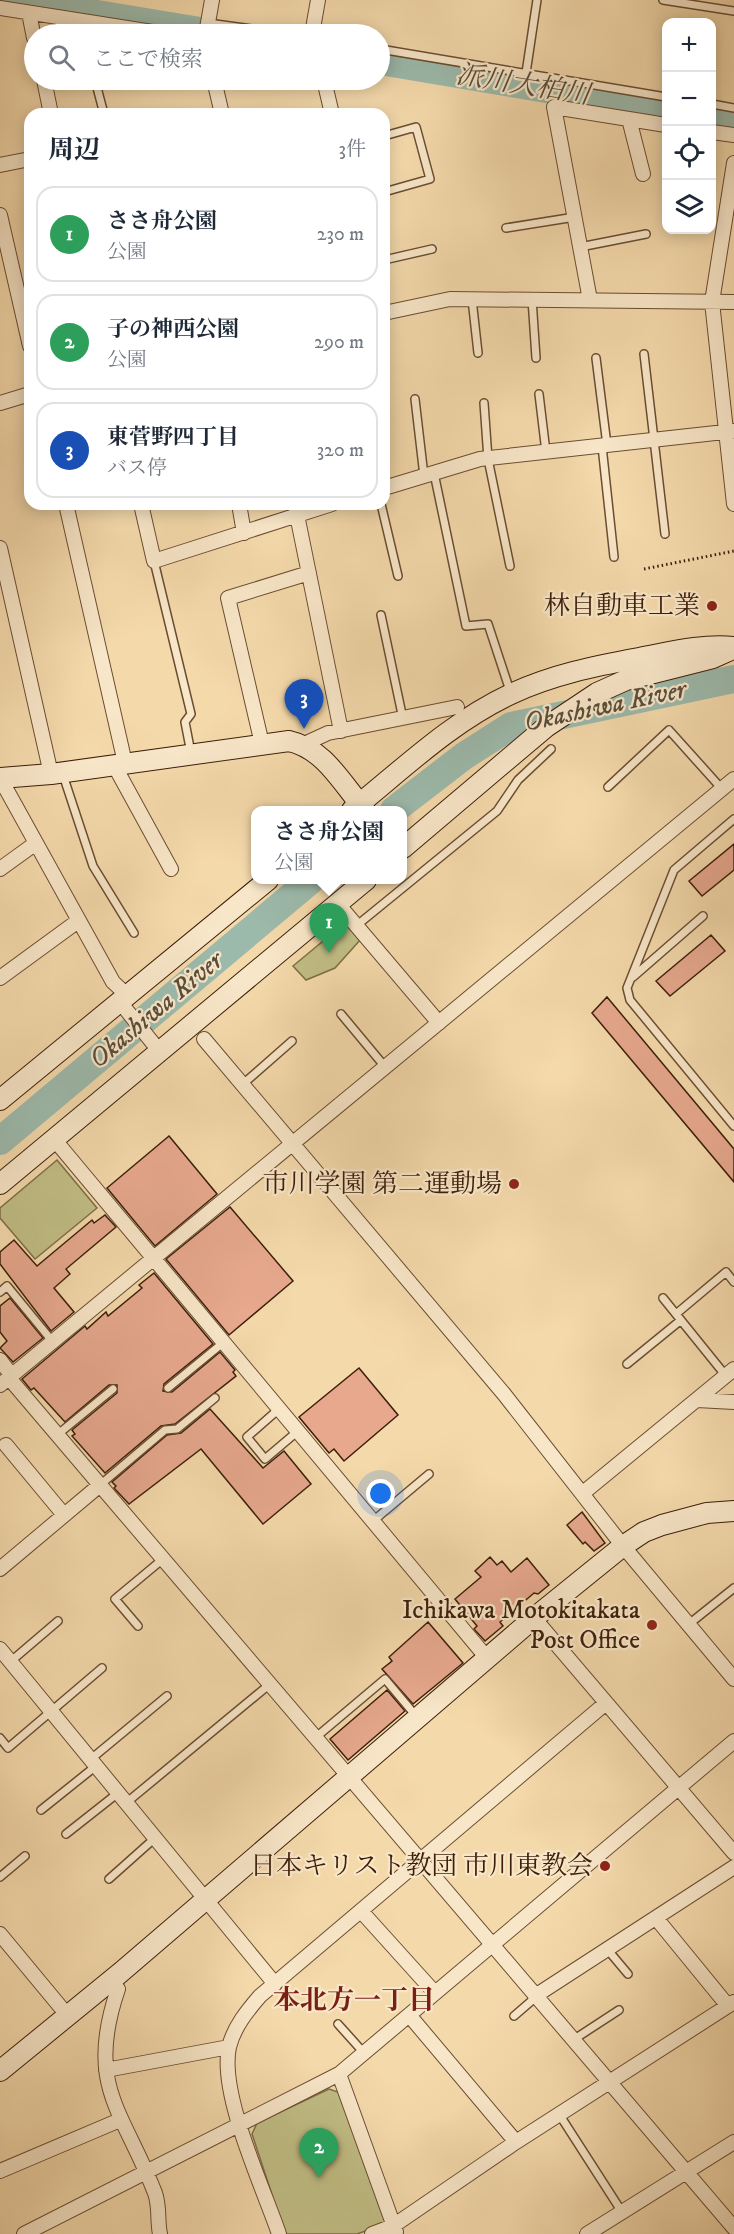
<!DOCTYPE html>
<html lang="ja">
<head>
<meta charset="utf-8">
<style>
  body { margin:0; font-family:"IM FELL DW Pica","Noto Serif JP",serif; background:#f2f2f3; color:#1f2937 }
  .controls { position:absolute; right:18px; top:18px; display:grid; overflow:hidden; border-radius:12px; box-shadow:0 3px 15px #0003 }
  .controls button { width:54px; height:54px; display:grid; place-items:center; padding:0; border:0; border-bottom:2px solid #e0e1e3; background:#fff; color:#1f2937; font:30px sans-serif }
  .you { position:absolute; left:381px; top:1494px; width:21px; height:21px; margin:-15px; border:4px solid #fff; border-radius:50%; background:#1a73e8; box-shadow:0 0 0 9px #1a73e833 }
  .badge { display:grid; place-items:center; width:39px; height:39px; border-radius:50%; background:#db2777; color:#fff; font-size:20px; font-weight:700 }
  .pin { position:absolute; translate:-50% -50px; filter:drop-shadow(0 2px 3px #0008) }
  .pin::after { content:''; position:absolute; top:32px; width:21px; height:18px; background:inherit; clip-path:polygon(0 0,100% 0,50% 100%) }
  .popup { position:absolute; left:251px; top:806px; width:156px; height:78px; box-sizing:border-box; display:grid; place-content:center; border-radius:12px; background:#fff; filter:drop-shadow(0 2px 4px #0005); font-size:20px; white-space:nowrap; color:#747a83 }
  .popup b { font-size:22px; color:#1f2937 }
  .popup::after { content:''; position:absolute; left:50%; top:100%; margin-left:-12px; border:12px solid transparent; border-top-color:#fff }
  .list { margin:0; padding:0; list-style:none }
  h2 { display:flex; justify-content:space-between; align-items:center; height:78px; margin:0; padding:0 24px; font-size:26px }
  h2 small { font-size:20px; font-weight:400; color:#747a83 }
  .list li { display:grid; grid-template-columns:39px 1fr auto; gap:18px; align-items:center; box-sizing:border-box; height:96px; margin:0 12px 12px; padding:0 12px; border:2px solid #e0e1e3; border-radius:18px }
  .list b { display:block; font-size:22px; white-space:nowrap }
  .list p { margin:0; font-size:20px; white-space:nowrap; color:#747a83 }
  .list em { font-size:20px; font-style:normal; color:#747a83 }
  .icon { flex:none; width:33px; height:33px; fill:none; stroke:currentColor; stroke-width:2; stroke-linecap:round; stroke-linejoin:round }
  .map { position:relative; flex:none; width:734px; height:2234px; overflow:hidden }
  .search { position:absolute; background:#fff; box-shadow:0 3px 15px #0003; left:24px; top:24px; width:366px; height:66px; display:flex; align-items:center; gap:15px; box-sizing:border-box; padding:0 21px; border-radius:33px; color:#747a83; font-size:22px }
  .panel { position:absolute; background:#fff; box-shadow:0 3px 15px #0003; left:24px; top:108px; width:366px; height:402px; border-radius:18px }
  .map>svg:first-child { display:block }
  .green { fill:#c1be85; stroke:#7e6e48; stroke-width:1.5 }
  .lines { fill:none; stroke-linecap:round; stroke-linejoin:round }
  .river { stroke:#9cbaac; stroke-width:28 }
  .building { fill:#e7a88e; stroke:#3c1e0a; stroke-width:1.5 }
  .lane-casing { stroke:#6a4d32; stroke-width:10 }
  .street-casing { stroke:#6a4d32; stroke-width:16 }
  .secondary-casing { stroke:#3c1e0a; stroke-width:22 }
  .path { stroke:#3c1e0a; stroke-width:3; stroke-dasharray:1.5 3; stroke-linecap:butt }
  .lane { stroke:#f8e6c8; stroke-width:7 }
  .street { stroke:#f8e6c8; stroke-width:14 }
  .secondary { stroke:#f8e6c8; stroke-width:20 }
  .poi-dot { fill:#8f2418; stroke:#f8e6c8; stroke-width:2 }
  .labels { text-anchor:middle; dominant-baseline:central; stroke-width:4.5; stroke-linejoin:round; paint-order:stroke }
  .poi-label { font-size:26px; fill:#3c1e0a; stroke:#f8e6c8; text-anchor:end }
  .water-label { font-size:27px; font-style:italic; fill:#594d3b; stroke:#f8e6c8 }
  .neighbourhood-label { font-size:27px; font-weight:bold; fill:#7a1f14; stroke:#f8e6c8 }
</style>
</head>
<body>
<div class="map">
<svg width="734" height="2234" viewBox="0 0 734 2234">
  <rect width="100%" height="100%" fill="#f4d9ab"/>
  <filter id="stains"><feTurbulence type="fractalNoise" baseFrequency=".00333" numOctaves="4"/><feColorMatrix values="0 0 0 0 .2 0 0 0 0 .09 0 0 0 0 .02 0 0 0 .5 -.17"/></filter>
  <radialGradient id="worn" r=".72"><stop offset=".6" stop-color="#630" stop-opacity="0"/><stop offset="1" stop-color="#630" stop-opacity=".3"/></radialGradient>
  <path class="green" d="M346 922 361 939 335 968 306 980 293 966Z
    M57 1160 97 1208 35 1259 0 1218V1208Z
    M329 2089 338 2092 388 2223 357 2234H285L252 2134 257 2123Z"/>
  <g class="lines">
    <path class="river" d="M12 0 218 34
      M380 61 666 109
      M712 116 734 120
      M394 810 464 756 511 726 734 679
      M0 1141 311 880"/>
  </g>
  <path class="building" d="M734 844V870L702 896 689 881Z
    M711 935 725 951 670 996 656 981Z
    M607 997 734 1149V1182L592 1013Z
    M169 1136 217 1194 155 1246 107 1188Z
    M230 1207 293 1281 229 1335 166 1259Z
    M105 1215 116 1227 66 1269 70 1274 54 1288 74 1312 51 1331 0 1264V1252L14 1240 37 1266 92 1220 94 1223Z
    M154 1273 213 1344 164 1384 163 1391 172 1392 220 1352 235 1370 233 1372 236 1376 175 1424 161 1426 105 1473 72 1436 75 1434 72 1430 117 1393V1385H109L65 1422 34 1388 31 1390 22 1379 85 1326 87 1329 106 1312 108 1316 142 1288 139 1285Z
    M10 1298 43 1338 13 1362 0 1348 7 1341 0 1332V1306Z
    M359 1368 398 1415 344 1461 334 1449 329 1453 299 1417Z
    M210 1409 263 1468 284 1451 311 1484 263 1524 201 1449 129 1504 114 1488 116 1486 112 1482 167 1435 181 1433Z
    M582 1512 605 1543 594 1551 585 1542 583 1544 567 1525Z
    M490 1557 497 1565 502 1561 511 1572 527 1558 549 1585 538 1594 534 1593 500 1622 503 1626 485 1641 474 1629 477 1626 455 1599 481 1577 475 1571Z
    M428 1622 463 1663 413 1704 382 1669 392 1661 389 1657Z
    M387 1690 405 1711 348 1760 330 1739Z"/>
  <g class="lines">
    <g class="lane-casing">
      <path id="lane" d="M663 0 734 11
        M82 21 85 34
        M208 23 290 34
        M380 49 666 97
        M526 73 537 0
        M95 80 104 114
        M712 104 734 108
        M384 136 416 127 430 179 384 192
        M506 228 575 217
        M580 247 646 234
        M384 260 432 249
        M472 299 478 353
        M532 299 536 358
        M644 354 665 534
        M596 358 607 445
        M539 394 546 452
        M415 399 424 476
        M484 403 488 459 510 566
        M602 446 614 557
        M434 473 466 626 488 624 511 694
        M381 504 398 576
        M154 561 191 714 185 722 191 753
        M381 615 403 719
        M63 775 93 866 134 933
        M608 787 669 730 722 789
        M734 819 674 870 627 988 630 1000 734 1126
        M356 926 497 811 518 780 551 749
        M633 977 703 916
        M341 1014 386 1068
        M243 1084 292 1041
        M0 1292 7 1286 53 1342
        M663 1298 726 1376
        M676 1314 726 1272 734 1282
        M627 1364 681 1320
        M168 1388 224 1342
        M280 1408 247 1437 265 1459 298 1431
        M57 1435 113 1389
        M100 1485 165 1430 177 1429 215 1398
        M373 1521 429 1474
        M689 1624 734 1588
        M138 1626 115 1599 163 1559
        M10 1662 58 1621
        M0 1738 8 1748 102 1668
        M315 1738 385 1679 416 1716
        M91 1759 167 1696
        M126 1803 270 1684
        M41 1810 96 1766
        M66 1834 118 1793
        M0 1877 25 1856
        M109 1879 155 1838
        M607 1949 628 1974
        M514 2016 536 1997
        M338 2024 364 2053
        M573 2040 619 2010
        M559 2114 622 2212"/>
    </g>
    <g class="street-casing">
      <path id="street" d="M0 8 165 34
        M29 13 34 38
        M206 34 212 0
        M312 34 318 0
        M44 80 51 114
        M214 80 222 114
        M324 80 332 114
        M629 119 643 174
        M712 132 734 135
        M734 163 712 302 734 504
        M0 165 30 159
        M0 215 30 346
        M590 300 554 107 666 125
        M384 313 450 299 734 302
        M0 403 30 394
        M384 488 480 459 734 431
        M66 504 125 763
        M141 504 154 561 332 504
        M239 504 244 533
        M297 515 341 731
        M0 548 51 774
        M262 744 228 598 309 573
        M304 744 328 733 457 707
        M114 765 171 869
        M0 778 113 982 128 996
        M0 869 36 843
        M338 904 439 1023
        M0 978 78 921
        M120 1002 160 1052
        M204 1039 504 1394 623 1546 734 1679
        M54 1139 487 1658
        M0 1360 9 1372V1378L100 1485 734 2228
        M0 1385 734 779
        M697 1400 734 1402
        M6 1445 64 1515
        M583 1493 734 1369
        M0 1569 100 1485
        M534 1618 734 1853
        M0 1649 275 1984
        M361 1911 435 1993
        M656 1918 728 2006
        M0 1934 68 2016
        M111 1981 118 1989C85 2086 123 2110 155 2193 160 2207 157 2220 160 2234
        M535 1996 734 1867
        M409 2015 516 2142
        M106 2070 229 2047
        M339 2074 396 2232
        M0 2171 120 2120
        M24 2234 339 2074 734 1741
        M279 2234C263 2187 219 2094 229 2047 234 2027 247 2011 260 1996L606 1703
        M372 2234 393 2226 516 2142 734 2002
        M587 2234 734 2142"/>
    </g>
    <g class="secondary-casing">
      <path id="secondary" d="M0 778 51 774 289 741C325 749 342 784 365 810
        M352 810C403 769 451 722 511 694 551 675 595 666 639 658 671 652 701 644 734 647
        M403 848 546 727 597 693 626 680 713 658 733 649
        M0 1100 268 880
        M0 1184 366 880
        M0 2071 120 1973 534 1618 623 1546 644 1532 662 1525 707 1513 734 1511"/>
    </g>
    <path class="path" d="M644 569 734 551"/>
    <use href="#lane" class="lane"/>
    <use href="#street" class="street"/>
    <use href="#secondary" class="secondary"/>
  </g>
  <g class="poi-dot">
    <circle cx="712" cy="606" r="6"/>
    <circle cx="514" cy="1184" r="6"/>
    <circle cx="652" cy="1625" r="6"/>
    <circle cx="605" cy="1866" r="6"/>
  </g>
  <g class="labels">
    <g class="poi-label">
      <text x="700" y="606">林自動車工業</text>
      <text x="502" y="1184">市川学園 第二運動場</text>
      <text x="640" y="1610">Ichikawa Motokitakata<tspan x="640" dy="30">Post Office</tspan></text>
      <text x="593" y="1866">日本キリスト教団 市川東教会</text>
    </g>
    <g class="water-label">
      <text transform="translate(523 85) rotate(9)">派川大柏川</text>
      <text transform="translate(605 706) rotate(-12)">Okashiwa River</text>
      <text transform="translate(156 1010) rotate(-40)">Okashiwa River</text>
    </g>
    <g class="neighbourhood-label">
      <text x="354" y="2001">本北方一丁目</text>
    </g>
  </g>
  <rect width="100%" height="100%" filter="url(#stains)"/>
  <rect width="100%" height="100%" fill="url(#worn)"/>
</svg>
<div class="controls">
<button>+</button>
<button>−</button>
<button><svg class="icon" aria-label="locate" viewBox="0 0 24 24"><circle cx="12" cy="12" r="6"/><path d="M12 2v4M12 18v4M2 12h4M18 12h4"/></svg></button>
<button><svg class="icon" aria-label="layers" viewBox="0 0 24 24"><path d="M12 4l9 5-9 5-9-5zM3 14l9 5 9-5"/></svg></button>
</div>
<div class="you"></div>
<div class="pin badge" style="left:329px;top:953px;background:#2e9e5b">1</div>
<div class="popup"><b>ささ舟公園</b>公園</div>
<div class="pin badge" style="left:319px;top:2178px;background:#2e9e5b">2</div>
<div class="pin badge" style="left:304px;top:729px;background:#1a4fb4">3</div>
<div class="search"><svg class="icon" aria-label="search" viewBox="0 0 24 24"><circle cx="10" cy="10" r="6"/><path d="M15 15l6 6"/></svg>ここで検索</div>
<section class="panel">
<h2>周辺<small>3件</small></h2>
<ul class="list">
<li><span class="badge" style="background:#2e9e5b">1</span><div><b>ささ舟公園</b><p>公園</p></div><em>230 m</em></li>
<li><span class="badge" style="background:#2e9e5b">2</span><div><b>子の神西公園</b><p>公園</p></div><em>290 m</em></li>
<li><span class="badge" style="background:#1a4fb4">3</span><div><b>東菅野四丁目</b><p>バス停</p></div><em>320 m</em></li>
</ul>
</section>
</div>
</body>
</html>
